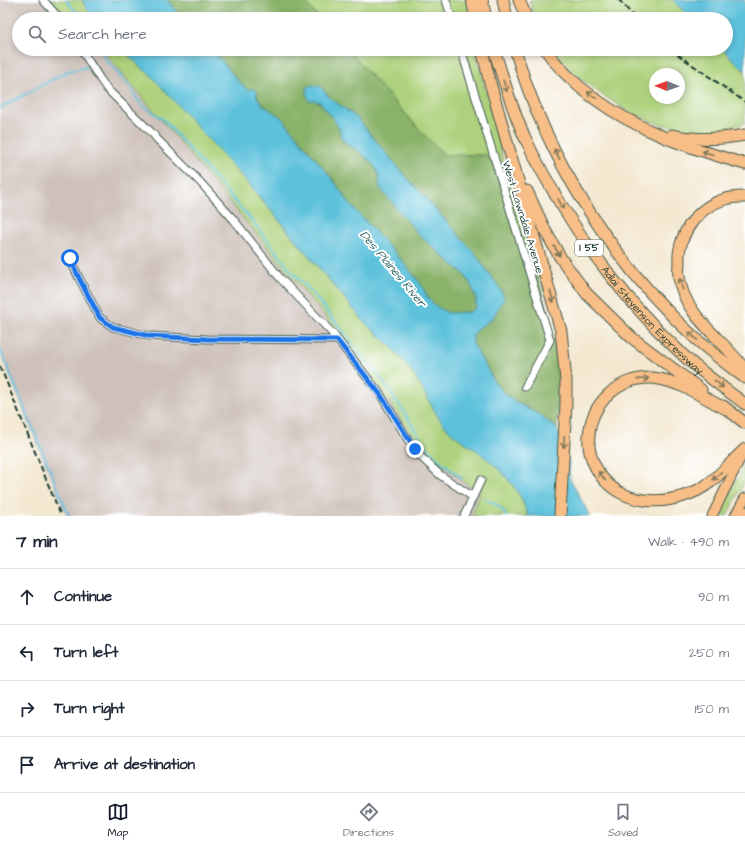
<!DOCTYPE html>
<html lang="en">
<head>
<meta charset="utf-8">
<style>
  body { margin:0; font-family:"Architects Daughter",sans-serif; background:#f2f2f3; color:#1f2937 }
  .compass { position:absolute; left:649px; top:68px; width:36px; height:36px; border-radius:50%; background:#fff; box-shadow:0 2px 6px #0003; rotate:271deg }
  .stop { position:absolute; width:12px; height:12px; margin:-9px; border:3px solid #1a73e8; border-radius:50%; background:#fff }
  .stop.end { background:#1a73e8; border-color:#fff; box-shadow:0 1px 4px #0008 }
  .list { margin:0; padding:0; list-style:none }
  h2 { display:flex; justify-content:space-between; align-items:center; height:52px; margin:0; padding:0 16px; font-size:17px }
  h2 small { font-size:13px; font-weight:400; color:#747a83 }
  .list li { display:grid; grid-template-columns:26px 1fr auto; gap:12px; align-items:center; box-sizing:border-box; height:56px; padding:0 16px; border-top:1px solid #e0e1e3 }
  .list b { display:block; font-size:15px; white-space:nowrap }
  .list em { font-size:13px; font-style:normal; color:#747a83 }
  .icon { flex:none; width:22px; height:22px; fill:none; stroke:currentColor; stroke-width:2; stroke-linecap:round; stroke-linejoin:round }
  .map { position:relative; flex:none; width:745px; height:516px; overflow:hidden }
  .search { position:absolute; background:#fff; box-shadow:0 2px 6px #0003; left:12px; right:12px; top:12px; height:44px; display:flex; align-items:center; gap:10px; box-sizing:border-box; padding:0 14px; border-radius:22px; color:#747a83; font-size:15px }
  .sheet { height:276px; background:#fff }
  nav { display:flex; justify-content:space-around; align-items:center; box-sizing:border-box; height:56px; border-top:1px solid #e0e1e3; background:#fff; font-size:11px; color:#747a83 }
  nav a { display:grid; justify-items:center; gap:2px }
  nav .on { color:#111827 }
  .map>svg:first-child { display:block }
  .industrial { fill:#cec1ba }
  .green { fill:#add17b; stroke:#668758; fill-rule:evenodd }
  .forest { fill:#8ab36b; stroke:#547850 }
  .water { fill:#5dc1db; stroke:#3e7f88 }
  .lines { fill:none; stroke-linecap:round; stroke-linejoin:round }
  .stream { stroke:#5dc1db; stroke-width:2 }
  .minor-casing { stroke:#3f564b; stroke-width:9 }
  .major-casing { stroke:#3f564b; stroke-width:11 }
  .highway-casing { stroke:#3f564b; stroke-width:13 }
  .minor { stroke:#fff; stroke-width:7 }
  .major { stroke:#f7be87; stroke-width:9 }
  .highway { stroke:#f7be87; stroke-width:11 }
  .rail { stroke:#1f3d34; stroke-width:2; stroke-dasharray:6 3; stroke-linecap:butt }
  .oneway { stroke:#807759 }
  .route { stroke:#1a73e8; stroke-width:5 }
  .labels { text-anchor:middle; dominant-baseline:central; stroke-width:4; stroke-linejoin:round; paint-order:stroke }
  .shield { fill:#fff; stroke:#627771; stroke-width:1 }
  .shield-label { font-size:10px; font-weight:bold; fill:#1f3d34 }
  .street-label { font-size:11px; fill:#1f3d34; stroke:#fff }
  .water-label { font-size:12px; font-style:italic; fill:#326566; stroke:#fff }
</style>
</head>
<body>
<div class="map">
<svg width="745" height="516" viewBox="0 0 745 516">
  <rect width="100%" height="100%" fill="#fff"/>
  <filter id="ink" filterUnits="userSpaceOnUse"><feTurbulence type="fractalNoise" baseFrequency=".025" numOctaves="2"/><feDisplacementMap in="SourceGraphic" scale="8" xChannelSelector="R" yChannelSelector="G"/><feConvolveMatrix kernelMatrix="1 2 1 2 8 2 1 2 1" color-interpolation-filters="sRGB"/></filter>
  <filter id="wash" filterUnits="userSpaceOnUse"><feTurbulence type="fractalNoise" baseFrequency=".012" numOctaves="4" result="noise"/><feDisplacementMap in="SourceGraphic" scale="16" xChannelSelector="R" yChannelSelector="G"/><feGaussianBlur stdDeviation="0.9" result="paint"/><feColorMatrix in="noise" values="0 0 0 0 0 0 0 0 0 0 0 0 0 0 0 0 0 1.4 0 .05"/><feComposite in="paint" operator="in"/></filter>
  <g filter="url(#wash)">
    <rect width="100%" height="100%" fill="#f3e7cf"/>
    <path class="industrial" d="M0 0H50L70 19H19V49H102L354 351 422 449 480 494 472 516H66L0 353Z"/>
    <path class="green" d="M50 0H82L86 8 96 19H70Z
      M303 0H467L470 19H320Z
      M529 0H673L691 19H536Z
      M102 49H123C128 54 143 71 148 72L206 134 367 325C389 343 407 362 421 386 429 400 435 414 445 426 454 436 465 442 476 450 492 462 510 478 520 496 523 502 526 510 528 516H472L480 494 422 449 354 351Z
      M347 49H475L506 170 496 158 485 155H445L428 139Z
      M552 49H722L745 71V123L713 131 686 130 656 123 629 112 601 94 576 75ZM655 74H679V98H655Z
      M745 463V481L727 516H718Z"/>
    <path class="forest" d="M167 0H303L320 19H183Z
      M212 49H347L428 139 445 155H485L496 158 506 170 520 215 541 286 551 328 557 359 559 386 557 429 543 417 507 396 495 383 473 343V335L477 328 492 319 504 298 501 290 473 251 395 164 357 118 329 97 320 86 314 100 320 103 334 120 340 130 341 138 349 145 359 151 373 164 401 211 419 235 464 274 470 283 476 297V307L470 312 448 313 436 306 428 298 421 284 403 262 350 204 333 180 282 118 263 105 257 97V92L253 88 248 90 239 82Z"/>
    <path class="water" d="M82 0H167L183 19H96L86 8Z
      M673 0H745V71L722 49H726V19H691Z
      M123 49H212L239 82 248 90 253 88 257 92V97L263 105 282 118 333 180 350 204 403 262 421 284 428 298 436 306 448 313 470 312 476 307V297L470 283 464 274 419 235 380 188 378 173 373 164 359 151 349 145 341 138 340 130 334 120 321 103 314 100 310 101 307 96V87L312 85 320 86 329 97 357 118 395 164 473 251 501 290 504 298 492 319 477 329 473 335V344L495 383 507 396 521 405 543 417 557 429 569 462 570 479 590 516H528C526 510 523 502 520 496 510 478 492 462 476 450 465 442 454 436 445 426 435 414 429 400 421 386 407 362 389 343 367 325L248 183 148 72C143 71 128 54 123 49Z"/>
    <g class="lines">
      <path class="stream" d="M66 0 82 19
        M100 49 104 57 131 88 136 97 142 105 164 120 254 223 293 273 307 287 343 331 360 354 377 373 404 412 424 444 439 460 462 478
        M0 108 68 71 87 67
        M0 349 69 516
        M485 499C493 502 503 508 506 516"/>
    </g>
  </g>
  <g filter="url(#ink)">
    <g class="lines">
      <g class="minor-casing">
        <path id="minor" d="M43 0 60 19
          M446 0 452 19
          M81 49 100 79 107 89 153 134 157 139 200 182 234 220 280 278 333 334 380 394 410 443 420 456 440 475 473 497
          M461 49 550 340 525 387
          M70 259 79 278 100 318 113 327 149 336 207 339 337 340
          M464 516 481 480"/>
      </g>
      <g class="major-casing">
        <path id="major" d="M712 516 743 453
          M735 516 745 498"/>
      </g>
      <g class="highway-casing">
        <g id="highway">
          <path d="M472 0 476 19"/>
          <path d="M482 0 486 19"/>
          <path d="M503 0 507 19"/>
          <path d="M519 0 527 19"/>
          <path d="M482 49 489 79 561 331 566 381V403L560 516"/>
          <path id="s1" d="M494 49C503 79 512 109 525 138 564 219 617 293 683 355 702 373 724 388 745 404"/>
          <path d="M515 49C546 157 612 262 695 338 711 352 728 365 745 378"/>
          <path d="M545 49C573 89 619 118 664 137 690 148 718 156 745 164"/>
          <path d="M672 135C695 140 722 139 745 135"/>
          <path d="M527 191 546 232 560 257 587 294 631 337 701 390"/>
          <path d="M745 197C724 196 705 205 692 222 684 232 678 248 679 261 679 266 678 272 679 277 684 317 724 339 745 370"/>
          <path d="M723 406 745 423"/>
          <path d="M728 410C704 398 680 381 653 378 637 377 621 383 609 394 596 406 590 419 589 436 588 447 591 459 596 468 617 508 671 508 705 486 720 476 732 461 745 449"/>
          <path d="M744 516 745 512"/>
        </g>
      </g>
      <use href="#minor" class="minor"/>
      <use href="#major" class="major"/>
      <use href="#highway" class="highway"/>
      <path class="rail" d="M619 0 636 19
        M670 49 745 102
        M0 366 61 516"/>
    </g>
    <defs><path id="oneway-shaft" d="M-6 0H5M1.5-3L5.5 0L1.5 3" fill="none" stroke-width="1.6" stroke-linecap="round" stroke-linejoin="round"/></defs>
    <g class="oneway">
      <use href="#oneway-shaft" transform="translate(505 86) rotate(72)"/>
      <use href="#oneway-shaft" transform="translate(592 95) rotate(-144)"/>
      <use href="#oneway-shaft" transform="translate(708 153) rotate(-163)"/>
      <use href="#oneway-shaft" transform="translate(557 154) rotate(-118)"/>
      <use href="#oneway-shaft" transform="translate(561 204) rotate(60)"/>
      <use href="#oneway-shaft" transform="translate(557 251) rotate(61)"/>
      <use href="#oneway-shaft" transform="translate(681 284) rotate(-106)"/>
      <use href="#oneway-shaft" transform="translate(552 297) rotate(74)"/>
      <use href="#oneway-shaft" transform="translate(693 336) rotate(-136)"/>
      <use href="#oneway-shaft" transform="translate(643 379) rotate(-6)"/>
      <use href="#oneway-shaft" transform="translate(719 384) rotate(39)"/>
      <use href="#oneway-shaft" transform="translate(564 442) rotate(93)"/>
      <use href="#oneway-shaft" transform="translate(602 476) rotate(-128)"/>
      <use href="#oneway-shaft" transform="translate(717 476) rotate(137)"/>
    </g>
  </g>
  <g class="lines" filter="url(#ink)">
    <path class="route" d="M70 258 79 278 100 318 113 327 149 336 207 339 337 340 380 394 415 449"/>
  </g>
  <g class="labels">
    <rect class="shield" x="575" y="240" width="28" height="16" rx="3"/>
    <g class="shield-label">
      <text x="589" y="248">I 55</text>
    </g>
    <g class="street-label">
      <text transform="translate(523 217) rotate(73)">West Lawndale Avenue</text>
      <text stroke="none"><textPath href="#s1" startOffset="318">Adlai Stevenson Expressway</textPath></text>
    </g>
    <g class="water-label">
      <text transform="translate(393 269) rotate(50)">Des Plaines River</text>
    </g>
  </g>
</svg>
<svg class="compass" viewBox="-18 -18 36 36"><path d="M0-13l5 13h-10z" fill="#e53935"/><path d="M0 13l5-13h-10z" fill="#747a83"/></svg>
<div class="stop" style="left:70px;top:258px"></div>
<div class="stop end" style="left:415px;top:449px"></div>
<div class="search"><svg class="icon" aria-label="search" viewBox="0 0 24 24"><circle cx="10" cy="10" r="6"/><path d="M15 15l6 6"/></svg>Search here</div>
</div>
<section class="sheet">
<h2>7 min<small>Walk · 490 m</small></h2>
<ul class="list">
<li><svg class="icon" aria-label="ahead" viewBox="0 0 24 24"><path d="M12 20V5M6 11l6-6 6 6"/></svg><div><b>Continue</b></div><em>90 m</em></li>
<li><svg class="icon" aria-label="left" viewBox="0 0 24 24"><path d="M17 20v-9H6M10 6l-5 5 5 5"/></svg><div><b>Turn left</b></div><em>250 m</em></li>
<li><svg class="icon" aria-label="right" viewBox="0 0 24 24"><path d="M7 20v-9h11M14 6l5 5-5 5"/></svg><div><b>Turn right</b></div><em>150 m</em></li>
<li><svg class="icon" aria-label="arrive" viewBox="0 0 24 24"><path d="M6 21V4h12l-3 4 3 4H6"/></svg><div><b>Arrive at destination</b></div></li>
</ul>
</section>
<nav>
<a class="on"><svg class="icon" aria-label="map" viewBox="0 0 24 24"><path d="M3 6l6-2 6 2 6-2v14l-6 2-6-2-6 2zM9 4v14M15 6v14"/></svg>Map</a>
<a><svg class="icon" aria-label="directions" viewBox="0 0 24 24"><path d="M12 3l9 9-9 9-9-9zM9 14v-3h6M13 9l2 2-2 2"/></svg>Directions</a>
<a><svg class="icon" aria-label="saved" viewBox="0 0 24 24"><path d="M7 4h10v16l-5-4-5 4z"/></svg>Saved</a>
</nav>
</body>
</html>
